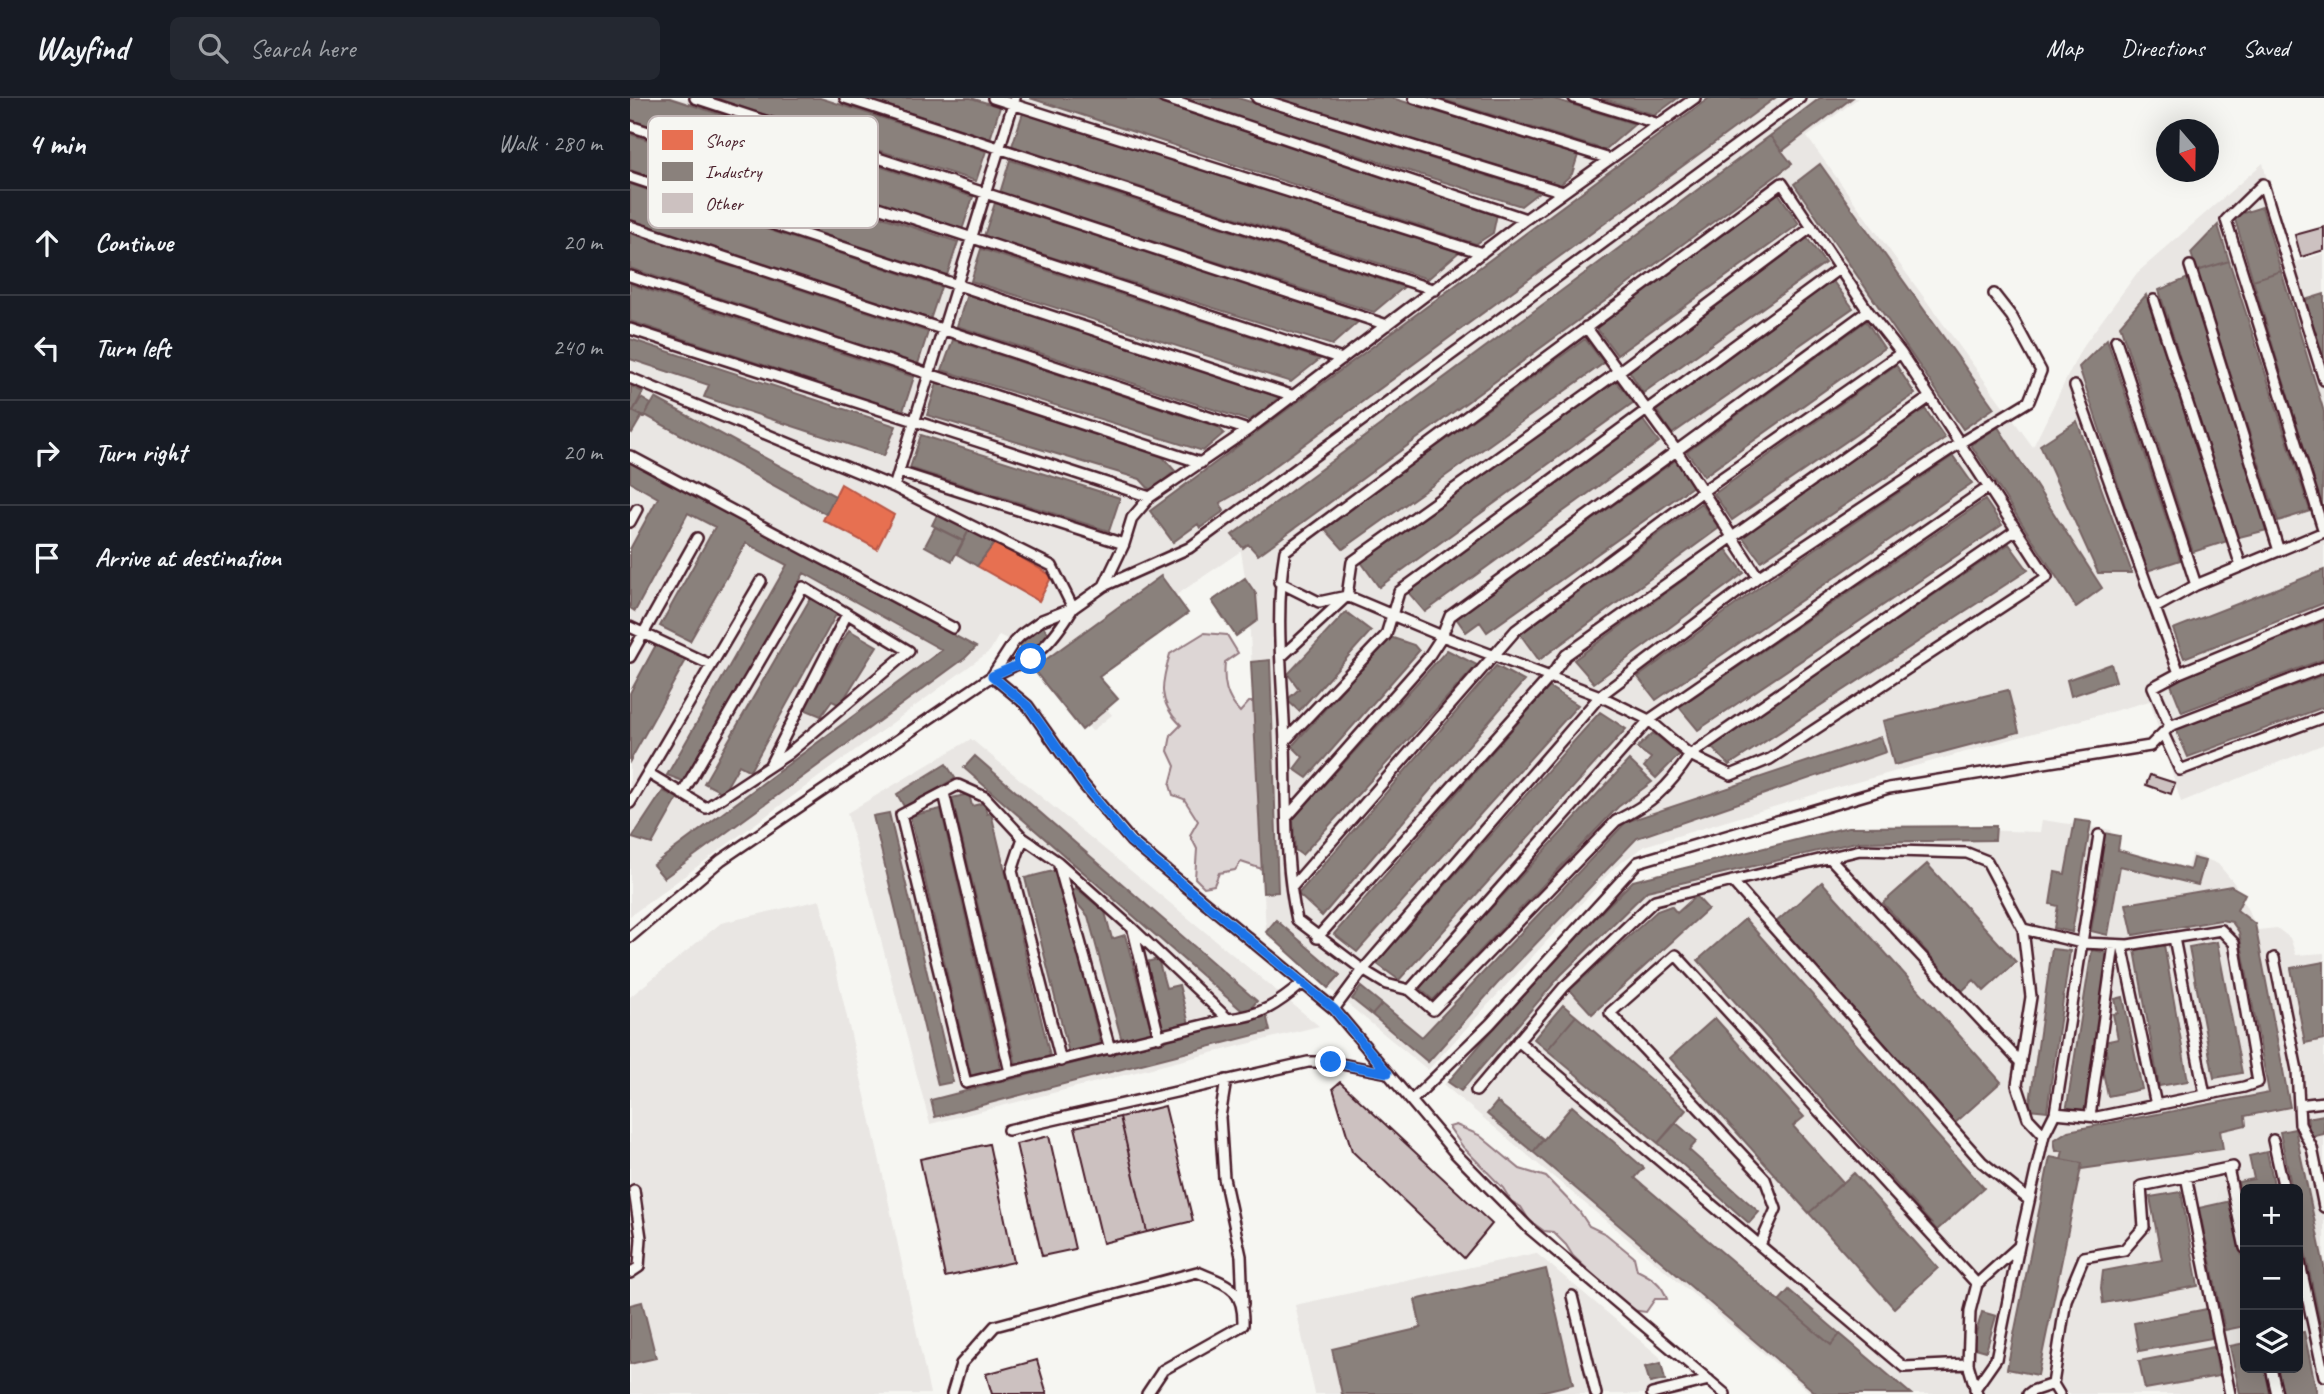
<!DOCTYPE html>
<html lang="en">
<head>
<meta charset="utf-8">
<style>
  body { margin:0; font-family:Caveat,sans-serif; background:#242831; color:#f1f3f6 }
  .controls { position:absolute; right:21px; bottom:21px; display:grid; overflow:hidden; border-radius:10px; box-shadow:0 7px 28px #0002 }
  .controls button { width:63px; height:63px; display:grid; place-items:center; padding:0; border:0; border-bottom:2px solid #363941; background:#171b24; color:#f1f3f6; font:35px sans-serif }
  .compass { position:absolute; left:1526px; top:21px; width:63px; height:63px; border-radius:50%; background:#171b24; box-shadow:0 7px 28px #0002; rotate:160deg }
  .stop { position:absolute; width:21px; height:21px; margin:-16px; border:5px solid #1a73e8; border-radius:50%; background:#fff }
  .stop.end { background:#1a73e8; border-color:#fff; box-shadow:0 2px 7px #0008 }
  .list { margin:0; padding:0; list-style:none }
  h2 { display:flex; justify-content:space-between; align-items:center; height:91px; margin:0; padding:0 28px; font-size:30px }
  h2 small { font-size:23px; font-weight:400; color:#9ea1a6 }
  .list li { display:grid; grid-template-columns:46px 1fr auto; gap:21px; align-items:center; box-sizing:border-box; height:105px; padding:0 28px; border-top:2px solid #363941 }
  .list b { display:block; font-size:26px; white-space:nowrap }
  .list em { font-size:23px; font-style:normal; color:#9ea1a6 }
  .icon { flex:none; width:38px; height:38px; fill:none; stroke:currentColor; stroke-width:2; stroke-linecap:round; stroke-linejoin:round }
  .map { position:relative; flex:none; width:1694px; height:1296px; overflow:hidden }
  header { display:flex; align-items:center; gap:42px; box-sizing:border-box; height:98px; padding:0 35px; background:#171b24; border-bottom:2px solid #363941 }
  header strong { font-size:33px }
  nav { display:flex; gap:38px; margin-inline-start:auto; font-size:24px }
  .search { width:490px; height:63px; background:#242831; display:flex; align-items:center; gap:18px; box-sizing:border-box; padding:0 24px; border-radius:10px; color:#9ea1a6; font-size:26px }
  main { display:flex }
  aside { flex:1; background:#171b24 }
  .map>svg:first-child { display:block }
  .built { fill:#e9e6e3; fill-rule:evenodd }
  .green { fill:#ddd6d5; stroke:#947a80; stroke-width:2 }
  .shops { fill:#e76f51; stroke:#b85746; stroke-width:2 }
  .industry { fill:#8a817c; stroke:#776464; stroke-width:2 }
  .building { fill:#ccc1c0; stroke:#4a1f2b; stroke-width:2 }
  .lines { fill:none; stroke-linecap:round; stroke-linejoin:round }
  .service-casing { stroke:#4a1f2b; stroke-width:14 }
  .service { stroke:#f6f6f2; stroke-width:9 }
  .route { stroke:#1a73e8; stroke-width:9 }
  .key { fill:#f6f6f2; stroke:#c2b6b6; stroke-width:2 }
  .key-label { font-size:19px; fill:#4a1f2b }
</style>
</head>
<body>
<header>
<strong>Wayfind</strong>
<div class="search"><svg class="icon" aria-label="search" viewBox="0 0 24 24"><circle cx="10" cy="10" r="6"/><path d="M15 15l6 6"/></svg>Search here</div>
<nav><a>Map</a><a>Directions</a><a>Saved</a></nav>
</header>
<main>
<aside>
<h2>4 min<small>Walk · 280 m</small></h2>
<ul class="list">
<li><svg class="icon" aria-label="ahead" viewBox="0 0 24 24"><path d="M12 20V5M6 11l6-6 6 6"/></svg><div><b>Continue</b></div><em>20 m</em></li>
<li><svg class="icon" aria-label="left" viewBox="0 0 24 24"><path d="M17 20v-9H6M10 6l-5 5 5 5"/></svg><div><b>Turn left</b></div><em>240 m</em></li>
<li><svg class="icon" aria-label="right" viewBox="0 0 24 24"><path d="M7 20v-9h11M14 6l5 5-5 5"/></svg><div><b>Turn right</b></div><em>20 m</em></li>
<li><svg class="icon" aria-label="arrive" viewBox="0 0 24 24"><path d="M6 21V4h12l-3 4 3 4H6"/></svg><div><b>Arrive at destination</b></div></li>
</ul>
</aside>
<div class="map">
<svg width="1694" height="1296" viewBox="0 0 1694 1296">
  <rect width="100%" height="100%" fill="#f6f6f2"/>
  <filter id="ink" filterUnits="userSpaceOnUse"><feTurbulence type="fractalNoise" baseFrequency=".0143" numOctaves="2"/><feDisplacementMap in="SourceGraphic" scale="14" xChannelSelector="R" yChannelSelector="G"/><feConvolveMatrix kernelMatrix="1 2 1 2 8 2 1 2 1" color-interpolation-filters="sRGB"/></filter>
  <g filter="url(#ink)">
    <path class="built" d="M0 0H1228L1177 39 1403 349 1451 251 1507 175 1633 65 1657 167 1694 155V646L1551 704 1520 603 1209 689 1014 748 984 770 798 972 698 890 636 834 618 498 611 453 517 517 528 539 519 543 458 588 482 617 462 633 389 547 369 537 360 553 0 818Z
      M341 641 689 928 300 1026 217 715Z
      M1412 722 1481 732 1479 749 1557 769 1562 755 1588 766 1604 785 1628 832 1647 830 1660 840 1666 857 1694 855V1296H1182L814 987 992 786 1214 728 1410 734ZM1615 1091H1668V1270H1615Z
      M190 802 247 1050 300 1296H0V899L91 825Z
      M906 1155 1030 1259 1039 1296H685L665 1207Z"/>
    <path class="green" d="M574 535 597 537 608 555 595 564C593 584 596 600 610 614L619 604H633L635 772 611 764 605 772 589 775 584 787 574 789 565 780 567 751 560 737 568 723 554 701 543 697 540 687 545 668 538 653 541 637 551 627C527 604 531 586 540 556Z
      M826 1027 849 1037 890 1071 916 1079 949 1113 959 1128 976 1136 1004 1159 1007 1172C1021 1179 1032 1185 1037 1201H1025L1016 1214 1001 1212 943 1158 936 1147 923 1134 914 1133 899 1122 891 1109 881 1103 873 1090 833 1049 819 1029Z"/>
    <path class="shops" d="M211 386 264 417 247 451 193 422Z
      M365 444 422 478 409 503 347 468Z"/>
    <path class="industry" d="M0 0H40L343 99 332 132 0 23Z
      M82 0H190L356 53 346 83Z
      M234 0H341L370 9 360 41Z
      M400 0H515L867 116 863 135 846 146Z
      M546 0H608L909 94 891 108Z
      M645 0H762L948 57 942 76 930 87Z
      M808 0H921L1005 26 975 52Z
      M971 0H1048L1025 17Z
      M1079 0H1145L611 393 590 405 594 413 570 430 568 426 543 444 520 413Z
      M1190 0H1222L1152 53 1140 38Z
      M393 15 829 154 798 181 382 48Z
      M0 36 328 144 317 177 0 72Z
      M1140 38 1162 66 628 457 618 446 613 450 602 437Z
      M380 62 774 189 744 214 370 95Z
      M1190 66 1364 310 1333 331 1164 86Z
      M0 86 311 189 300 222 0 123Z
      M1147 93 1169 126 987 257 966 229Z
      M365 105 728 224 702 247 354 138Z
      M1632 109 1651 173 1623 182 1604 118Z
      M1588 127 1599 163 1567 173 1561 155Z
      M0 135 298 234 288 266 0 170Z
      M1177 140 1195 165 1013 295 998 271Z
      M351 151 690 261 661 284 341 183Z
      M1599 163 1680 413 1648 423 1567 173Z
      M1651 173 1694 314 1692 411 1623 182Z
      M1558 180 1637 432 1605 440 1529 192Z
      M1202 182 1223 210 1042 336 1025 310Z
      M0 186 284 279 273 313 0 223Z
      M337 196 651 298 619 323 327 228Z
      M1694 196V262L1675 202Z
      M1516 197 1597 443 1563 454 1490 227Z
      M1236 223 1254 250 1074 378 1057 354Z
      M0 241 266 328 254 358 74 299 79 287 0 261Z
      M955 241 974 265 713 451 694 430Z
      M1477 241 1550 462 1517 473 1449 269Z
      M323 242 588 329 594 335 573 353 312 272Z
      M1266 267 1285 296 1102 422 1084 396Z
      M984 281 1004 304 749 489 731 464Z
      M307 285 531 357 545 373 521 393 510 381 297 317Z
      M1 288 13 294 3 313 0 311Z
      M11 300 21 306 14 319 3 313Z
      M25 300 205 398 196 416 15 317Z
      M1295 311 1315 340 1131 463 1111 437Z
      M0 312 12 318 2 335 0 333Z
      M1012 321 1029 344 795 514 777 493Z
      M1447 323 1502 475H1468L1410 347Z
      M1368 329 1472 490 1446 509 1341 347Z
      M291 337 490 400 479 433 280 370Z
      M1323 358 1342 385 1026 602 1008 579 1136 484Z
      M0 362 346 549 335 560 34 780 23 767 312 552 174 475 55 684 37 677 157 467 116 445 60 543 30 528 85 429 58 415 5 513 0 510V451L28 400 0 384Z
      M1046 362 1063 388 857 534 850 524 836 534 826 520Z
      M1355 402 1372 427 1068 632 1049 609Z
      M1071 405 1089 430 909 562 890 536Z
      M308 415 340 430 333 443 302 427Z
      M305 429 333 443 322 463 295 448Z
      M340 430 365 444 347 468 327 456Z
      M1379 446 1398 472 1099 667 1080 648Z
      M1096 451 1114 475 964 585 944 562Z
      M1694 472V505L1554 560 1543 531Z
      M531 478 558 515 469 579 488 601 452 632 403 571Z
      M615 480 626 496 628 522 606 538 582 503Z
      M180 501 207 515 120 673 109 667 93 695 74 685Z
      M716 514 741 533 669 613 657 602 669 591 658 576Z
      M1694 523V561L1552 614 1540 584Z
      M412 527 420 537 397 557 389 547Z
      M219 532 247 548 210 607 202 603 191 618 174 611Z
      M760 539 784 547 789 553 677 680 664 671 673 659 662 648Z
      M27 545 56 562 0 663V595Z
      M817 552 847 567 672 757 665 752 663 721Z
      M640 562 648 794 633 795 621 564Z
      M1481 566 1486 583 1441 598 1437 582Z
      M866 568 894 583 692 818 668 796Z
      M1694 577V609L1558 659 1546 631Z
      M919 589 948 607 727 854 704 836Z
      M1378 592 1389 634 1264 667 1253 623Z
      M970 614 996 631 769 882 746 865Z
      M1023 635 1050 656 1026 680 1014 669 1021 660 1007 650Z
      M1251 639 1256 654 1007 740 867 886 798 964 742 917 752 906 792 939 996 724Z
      M345 658 627 903 616 916 334 670Z
      M999 662 1022 684 988 709 803 902 788 889Z
      M316 666 325 680 275 710 267 696Z
      M33 693 48 700 22 746 2 740Z
      M339 696 342 708 354 705 357 716 361 715 420 958 386 966 322 700Z
      M311 711 371 971 341 978 280 718Z
      M259 715 323 984 308 987 243 718Z
      M1445 722 1461 724 1442 834 1424 830 1428 808 1420 806 1425 774 1435 776Z
      M1366 728 1365 742 1226 744 1017 793 931 877 831 993 818 984 922 863 1003 783 1218 729Z
      M1474 735 1490 738 1488 752 1560 772 1563 760 1575 763 1568 787 1490 768 1478 837 1461 833 1473 764H1469Z
      M1297 766 1386 864 1354 893 1344 882 1332 893 1253 805Z
      M427 772 471 947 439 955 395 780Z
      M1192 784 1371 984 1325 1025 1146 824Z
      M1601 788 1615 796 1607 812 1625 826 1660 1009 1615 1018 1616 1027 1590 1033 1593 1051 1451 1071 1452 1065 1431 1061 1433 1053H1426L1424 1042 1438 1033 1639 995 1609 834 1602 824 1591 822 1503 837 1496 806Z
      M446 790 475 814 482 841 495 837 522 935 492 943 458 818 440 797Z
      M1066 798 1078 811 962 916 940 892 1027 813 1041 808 1047 815Z
      M1115 821 1354 1090 1307 1132 1068 862Z
      M646 822 710 877 698 890 636 834Z
      M1587 844 1612 975 1584 980 1559 849Z
      M1534 847 1558 983 1529 988 1505 852Z
      M1422 851 1440 853 1417 1013 1399 1011Z
      M1462 852 1479 855 1454 1017 1436 1014Z
      M528 861 536 890 549 887 559 926 531 933 513 865Z
      M1694 864V941L1675 945 1661 870Z
      M731 889 752 906 742 917 722 901Z
      M1493 899 1512 991 1478 998 1470 959 1477 958 1474 944 1488 941 1483 916 1488 915 1485 901Z
      M933 907 946 918 917 952 904 941Z
      M636 916 640 933 305 1019 301 1002Z
      M946 918 1056 1012 1028 1045 917 952Z
      M1085 920 1174 1019 1163 1028 1213 1084 1179 1115 1040 960Z
      M867 1004 913 1041 903 1054 857 1016Z
      M942 1008 1014 1070 1005 1080 1149 1203 1201 1247 1210 1236 1281 1296H1187L903 1054Z
      M1694 1017V1036L1681 1039 1677 1020Z
      M1046 1025 1067 1043 1059 1052 1129 1114 1119 1125 1028 1045Z
      M1665 1031 1694 1168V1243L1668 1120V1091H1662L1650 1034Z
      M1637 1054 1645 1091H1615V1120L1608 1084 1624 1081 1619 1058Z
      M1420 1059 1452 1065 1408 1277 1377 1271Z
      M1224 1075 1308 1170 1264 1210 1179 1115Z
      M1551 1094 1568 1188 1473 1205 1471 1190 1473 1173 1532 1162 1520 1099Z
      M1601 1103 1615 1173V1228L1595 1232 1569 1110Z
      M916 1171 943 1286 902 1296H712L702 1251 791 1230 785 1202Z
      M1159 1192 1210 1236 1201 1247 1149 1203Z
      M12 1204 26 1260 0 1266V1207Z
      M1577 1211 1582 1240 1509 1253 1504 1225Z
      M1352 1214 1366 1218 1356 1253 1342 1249Z
      M1674 1234 1687 1296H1653L1647 1270H1668V1235Z
      M1615 1245V1270H1635L1640 1296H1610L1600 1248Z
      M1584 1249 1589 1278 1515 1291 1509 1263Z
      M1031 1265 1035 1282 1020 1285 1015 1269Z"/>
    <path class="building" d="M1694 129V152L1671 159 1665 137Z
      M1520 677 1545 685 1541 696 1516 687Z
      M710 984 862 1126 834 1160 722 1053 703 990Z
      M535 1008 563 1123 517 1134 490 1019Z
      M490 1019 517 1134 473 1145 445 1029Z
      M419 1038 445 1151 412 1158 386 1046Z
      M359 1046 384 1164 315 1179 290 1061Z
      M407 1262 417 1296H362L356 1276Z"/>
    <g class="lines">
      <g class="service-casing">
        <path id="service" d="M65 0 757 227
          M215 0 805 192
          M363 0 852 155
          M385 0 264 389 422 468 443 510
          M627 0 933 94
          M784 0 980 61
          M944 0 1029 26
          M0 28 712 261
          M0 79 664 298
          M896 121 1065 0
          M0 128 618 332
          M1560 168 1649 453
          M0 178 571 365
          M1524 202 1611 468
          M956 229 1046 352 1128 479
          M0 231 520 399
          M1486 242 1566 487
          M0 280 264 389
          M1445 288 1525 510
          M0 358 323 530
          M269 374 494 446
          M0 424 7 411
          M1694 434 1596 122 1633 86 1694 282
          M649 484 689 504 717 498 812 538 970 598 1019 622 1060 657 1101 677 1140 661 1417 479 1271 255 1238 213 1152 85 655 453C644 516 653 582 655 646 657 704 654 765 667 822L733 872 756 886 780 892 803 912 986 723C1021 705 1038 691 1060 657L1386 432
          M474 488 559 450 1170 0
          M0 529 81 567
          M0 559 67 440
          M651 559 717 498 722 464 988 274 1182 129
          M1549 575 1525 510 1566 487 1694 434
          M364 577C407 558 418 551 443 510
          M362 578 384 544 391 537 412 522 443 510 474 488 494 446 502 420 520 399 618 332 896 121 534 0
          M1540 628 1523 589 1549 575 1694 515
          M1533 635 1550 672 1694 619
          M655 643 756 537 769 494 1210 170
          M140 667 217 516
          M18 675 76 710 158 656 279 553 173 489 52 696
          M314 695 380 974
          M0 705 131 483
          M657 719 797 561 812 538 820 518 1238 213
          M393 740 382 773 431 963
          M1199 759 1391 965
          M428 764 480 951
          M1102 783 1352 1064 1399 1102
          M662 789 886 532 1073 393 1271 255
          M1393 831 1452 845 1498 847 1591 832 1604 845 1628 984 1614 989 1467 1019 1425 1015
          M503 832 529 939
          M0 839 91 762 362 578 398 608 453 686 501 743 704 911 825 1055 901 1132 1095 1296
          M687 840 920 579 936 557 1300 299
          M1544 840 1575 997
          M1492 847 1526 1007
          M1644 860 1667 972 1670 1026 1682 1050 1694 1109
          M780 892 1019 622 1359 389
          M704 911 733 872 970 598 1128 479 1330 345 1399 303 1411 273 1382 219 1364 196
          M598 921 502 830 428 764 393 740 355 699 328 687 271 717 336 985 598 921C631 918 648 906 673 885
          M888 943 1274 1269 1338 1266
          M596 982 590 1019 594 1080 611 1158 613 1206
          M846 993 934 889 1025 802 1230 752 1337 755 1357 763 1393 831 1401 899 1387 987 1398 1020 1414 1037
          M782 1002 860 926 1008 764 1259 690 1520 648 1540 628 1694 569
          M1669 1007 1694 1004
          M1460 1018 1484 847
          M378 1032 678 964H701L758 975
          M1643 1042 1654 1091
          M1598 1070 1615 1150
          M1556 1078 1600 1296
          M1130 1147 1146 1111 1135 1081 980 915 1046 857 1347 1186
          M1668 1156 1694 1278
          M0 1175 9 1169 11 1140 4 1092
          M942 1198 966 1296
          M1641 1270 1647 1296
          M1345 1291 1366 1261 1389 1148
          M322 1296 331 1266 365 1228 567 1174C598 1187 614 1189 613 1227L533 1272 517 1296
          M1022 1296 1079 1282
          M1347 1296 1338 1266 1340 1213 1347 1186 1389 1148 1414 1037 1425 1015 1469 737
          M1398 1296 1402 1293 1423 1286
          M1429 1296 1423 1286 1436 1202 1454 1159 1494 1152 1514 1129 1511 1088 1603 1069"/>
      </g>
      <use href="#service" class="service"/>
    </g>
  </g>
  <g class="lines" filter="url(#ink)">
    <path class="route" d="M401 561 362 578 398 608 453 686 500 743 704 911 758 975 701 964"/>
  </g>
  <rect x="18" y="18" width="230" height="112" rx="10" class="key"/>
  <rect x="32" y="32" width="31" height="20" fill="#e76f51"/>
  <rect x="32" y="64" width="31" height="19" fill="#8a817c"/>
  <rect x="32" y="95" width="31" height="20" fill="#ccc1c0"/>
  <g class="key-label">
    <text x="75" y="49">Shops</text>
    <text x="75" y="80">Industry</text>
    <text x="75" y="112">Other</text>
  </g>
</svg>
<div class="controls">
<button>+</button>
<button>−</button>
<button><svg class="icon" aria-label="layers" viewBox="0 0 24 24"><path d="M12 4l9 5-9 5-9-5zM3 14l9 5 9-5"/></svg></button>
</div>
<svg class="compass" viewBox="-18 -18 36 36"><path d="M0-13l5 13h-10z" fill="#e53935"/><path d="M0 13l5-13h-10z" fill="#9ea1a6"/></svg>
<div class="stop" style="left:401px;top:561px"></div>
<div class="stop end" style="left:701px;top:964px"></div>
</div>
</main>
</body>
</html>
